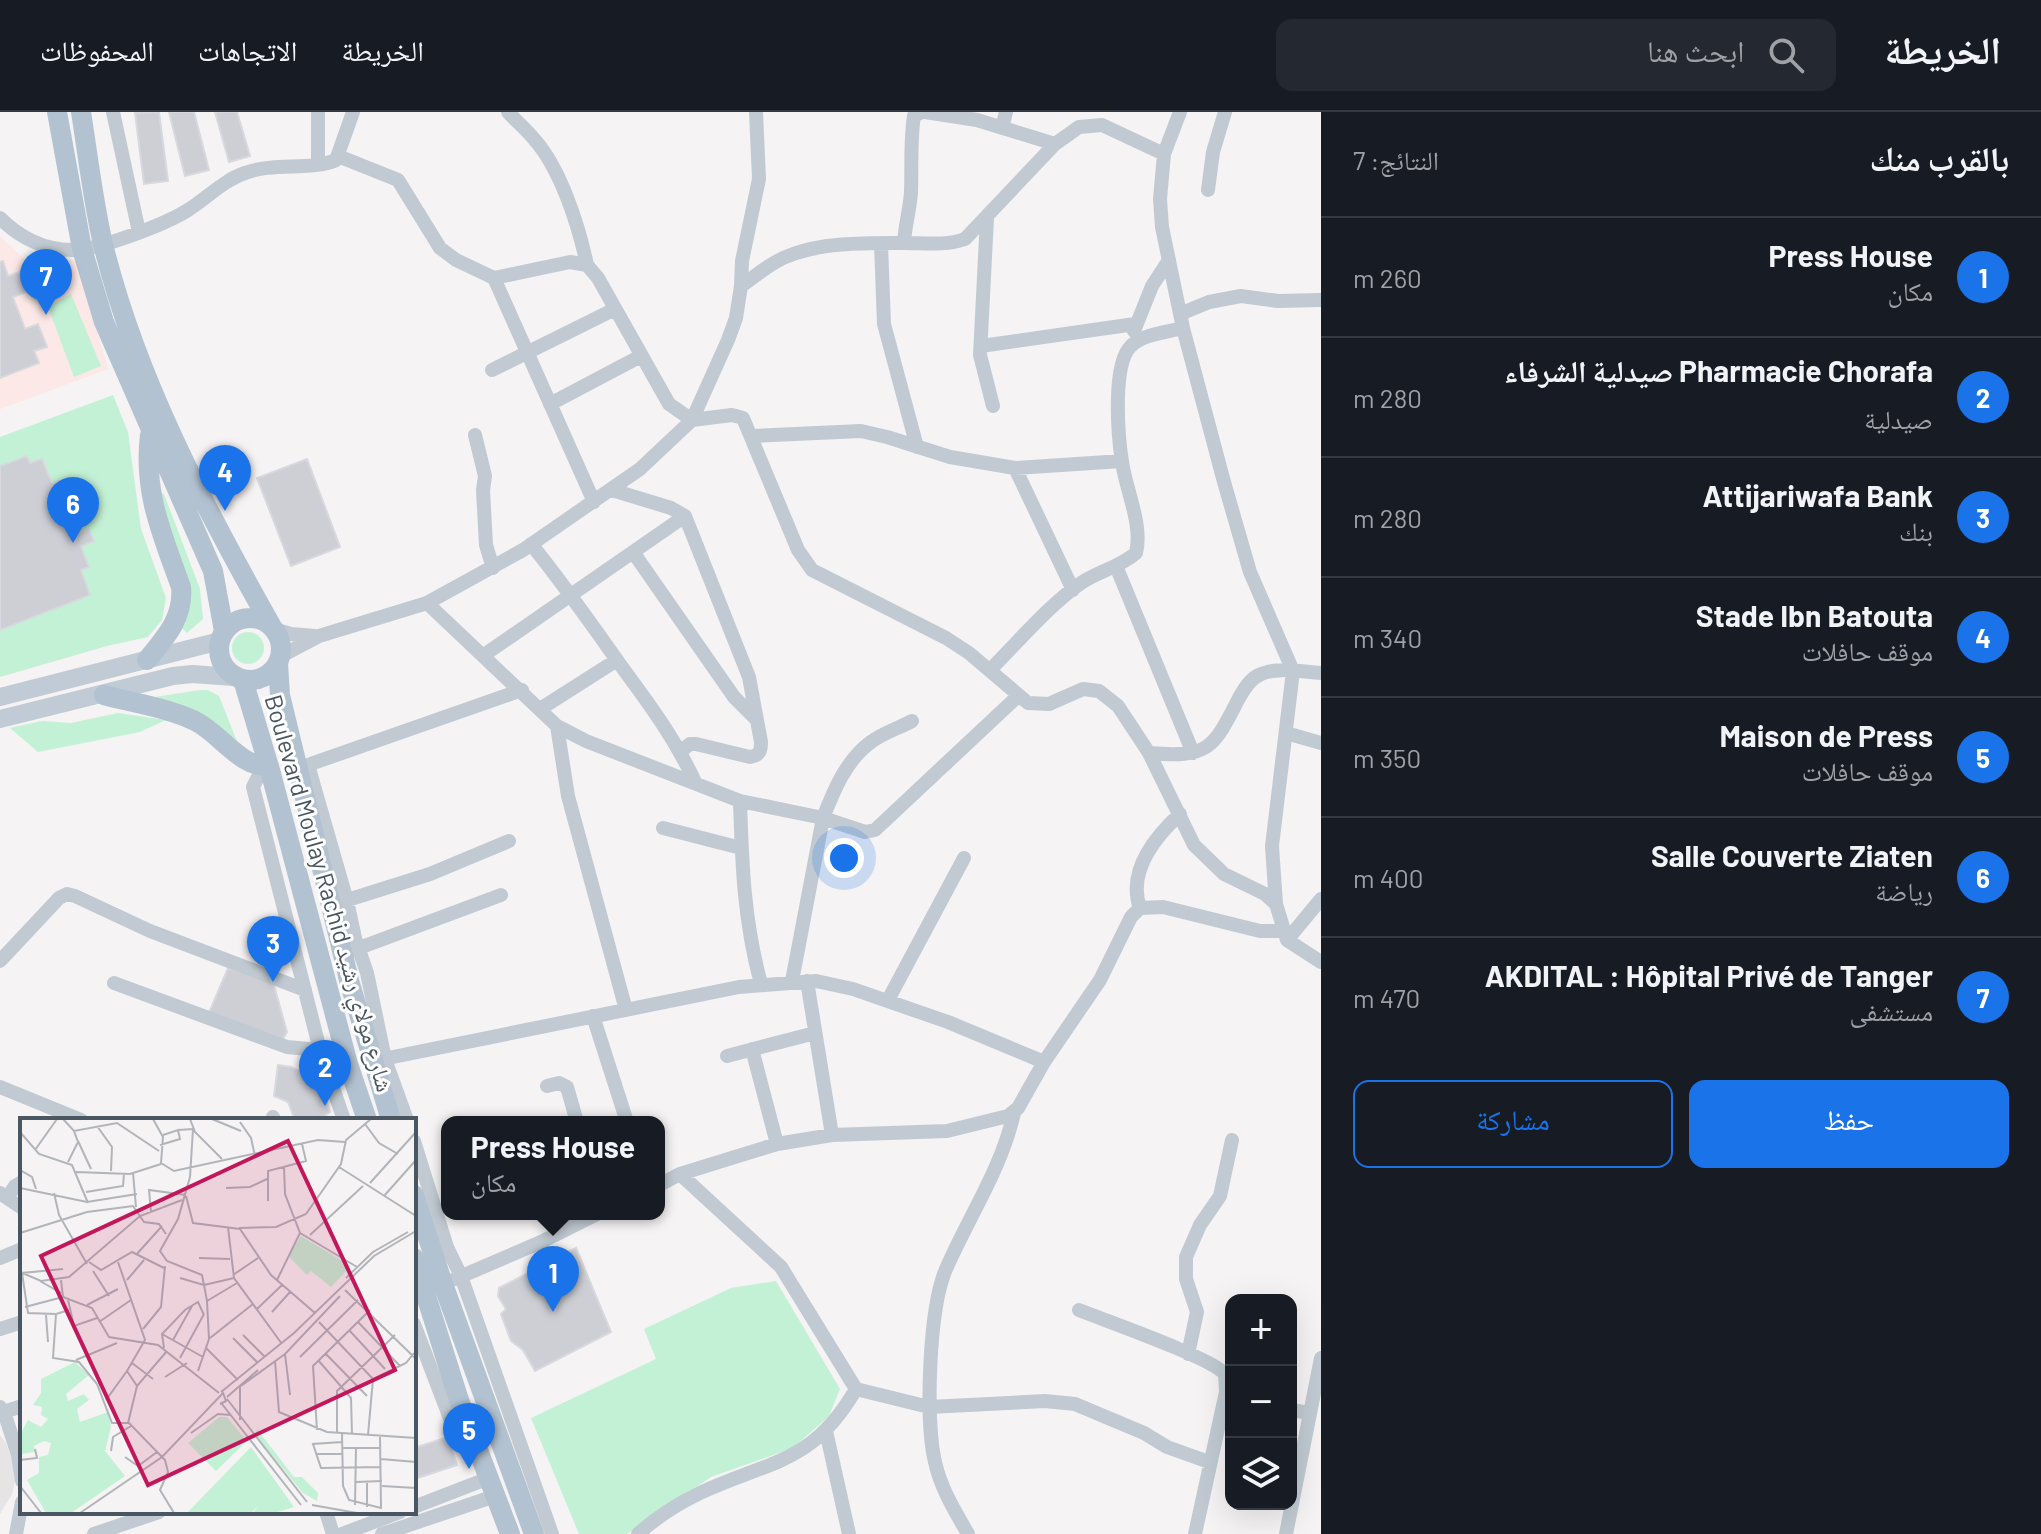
<!DOCTYPE html>
<html lang="ar">
<head>
<meta charset="utf-8">
<style>
  body { margin:0; font-family:Barlow,"Noto Naskh Arabic",sans-serif; background:#242831; color:#f1f3f6; direction:rtl }
  .controls { position:absolute; right:24px; bottom:24px; display:grid; overflow:hidden; border-radius:16px; box-shadow:0 8px 32px #0002 }
  .controls button { width:72px; height:72px; display:grid; place-items:center; padding:0; border:0; border-bottom:2px solid #363941; background:#171b24; color:#f1f3f6; font:40px sans-serif }
  .you { position:absolute; left:844px; top:746px; width:28px; height:28px; margin:-20px; border:6px solid #fff; border-radius:50%; background:#1a73e8; box-shadow:0 0 0 12px #1a73e833 }
  .badge { display:grid; place-items:center; width:52px; height:52px; border-radius:50%; background:#1a73e8; color:#fff; font-size:26px; font-weight:700 }
  .pin { position:absolute; translate:-50% -66px; filter:drop-shadow(0 2px 4px #0008) }
  .pin::after { content:''; position:absolute; top:42px; width:28px; height:24px; background:inherit; clip-path:polygon(0 0,100% 0,50% 100%) }
  .popup { position:absolute; left:441px; top:1004px; width:224px; height:104px; box-sizing:border-box; display:grid; place-content:center; border-radius:16px; background:#171b24; filter:drop-shadow(0 2px 6px #0005); font-size:26px; white-space:nowrap; color:#9ea1a6 }
  .popup b { font-size:30px; color:#f1f3f6 }
  .popup::after { content:''; position:absolute; left:50%; top:100%; margin-left:-16px; border:16px solid transparent; border-top-color:#171b24 }
  .list { margin:0; padding:0; list-style:none }
  h2 { display:flex; justify-content:space-between; align-items:center; height:104px; margin:0; padding:0 32px; font-size:34px }
  h2 small { font-size:26px; font-weight:400; color:#9ea1a6 }
  .list li { display:grid; grid-template-columns:52px 1fr auto; gap:24px; align-items:center; box-sizing:border-box; height:120px; padding:0 32px; border-top:2px solid #363941 }
  .list b { display:block; font-size:30px; white-space:nowrap }
  .list p { margin:0; font-size:26px; white-space:nowrap; color:#9ea1a6 }
  .list em { font-size:26px; font-style:normal; color:#9ea1a6 }
  .actions { display:flex; gap:16px; padding:24px 32px }
  .actions a { flex:1; padding:18px 0; border:2px solid #1a73e8; border-radius:16px; text-align:center; font-size:28px; color:#1a73e8 }
  .actions .main { background:#1a73e8; color:#fff }
  .icon { flex:none; width:44px; height:44px; fill:none; stroke:currentColor; stroke-width:2; stroke-linecap:round; stroke-linejoin:round }
  .map { position:relative; flex:none; width:1321px; height:1422px; overflow:hidden; direction:ltr }
  header { display:flex; align-items:center; gap:48px; box-sizing:border-box; height:112px; padding:0 40px; background:#171b24; border-bottom:2px solid #363941 }
  header strong { font-size:38px }
  nav { display:flex; gap:44px; margin-inline-start:auto; font-size:28px }
  .search { width:560px; height:72px; background:#242831; display:flex; align-items:center; gap:20px; box-sizing:border-box; padding:0 28px; border-radius:16px; color:#9ea1a6; font-size:30px }
  main { display:flex }
  aside { flex:1; background:#171b24 }
  .map>svg:first-child { display:block }
  .education { fill:#e6e4e5 }
  .medical { fill:#fce8e6 }
  .green { fill:#c3f1d5 }
  .building { fill:#cdcfd5; stroke:#d7d9de; stroke-width:2 }
  .lines { fill:none; stroke-linecap:round; stroke-linejoin:round }
  .street { stroke:#c1cad2; stroke-width:14 }
  .secondary { stroke:#c1cbd6; stroke-width:18 }
  .primary { stroke:#b3c2d1; stroke-width:20 }
  .labels { text-anchor:middle; dominant-baseline:central; stroke-width:6; stroke-linejoin:round; paint-order:stroke }
  .street-label { font-size:24px; fill:#4a5661; stroke:#fff }
  .inset-road { fill:none; stroke:#b1b4b9; stroke-width:2 }
  .view { fill:#c2185b; fill-opacity:0.15; stroke:#c2185b; stroke-width:4 }
  .inset-edge { fill:none; stroke:#4a5661; stroke-width:4 }
</style>
</head>
<body>
<header>
<strong>الخريطة</strong>
<div class="search"><svg class="icon" aria-label="search" viewBox="0 0 24 24"><circle cx="10" cy="10" r="6"/><path d="M15 15l6 6"/></svg>ابحث هنا</div>
<nav><a>الخريطة</a><a>الاتجاهات</a><a>المحفوظات</a></nav>
</header>
<main>
<aside>
<h2>بالقرب منك<small>النتائج: 7</small></h2>
<ul class="list">
<li><span class="badge">1</span><div><b>Press House</b><p>مكان</p></div><em>260 m</em></li>
<li><span class="badge">2</span><div><b>Pharmacie Chorafa صيدلية الشرفاء</b><p>صيدلية</p></div><em>280 m</em></li>
<li><span class="badge">3</span><div><b>Attijariwafa Bank</b><p>بنك</p></div><em>280 m</em></li>
<li><span class="badge">4</span><div><b>Stade Ibn Batouta</b><p>موقف حافلات</p></div><em>340 m</em></li>
<li><span class="badge">5</span><div><b>Maison de Press</b><p>موقف حافلات</p></div><em>350 m</em></li>
<li><span class="badge">6</span><div><b>Salle Couverte Ziaten</b><p>رياضة</p></div><em>400 m</em></li>
<li><span class="badge">7</span><div><b>AKDITAL : Hôpital Privé de Tanger</b><p>مستشفى</p></div><em>470 m</em></li>
</ul>
<div class="actions"><a class="main">حفظ</a><a>مشاركة</a></div>
</aside>
<div class="map">
<svg width="1321" height="1422" viewBox="0 0 1321 1422">
  <rect width="100%" height="100%" fill="#f5f3f3"/>
  <path class="education" d="M0 1323 6 1331 14 1353 15 1369 12 1382 0 1402Z"/>
  <path class="medical" d="M0 124 26 149 76 148 108 257 0 297Z"/>
  <path class="green" d="M27 151 60 153 67 174 34 189Z
    M71 182 101 254 74 265 48 195Z
    M113 283 128 320 141 417 166 486 162 508 148 525 107 534 0 565V325Z
    M159 380 164 382 200 477 203 507 187 521 182 516Z
    M232 536a16 16 0 1 1 32 0a16 16 0 1 1-32 0Z
    M200 578H208L219 584 240 637 155 585Z
    M118 601 166 608 140 620 38 640 10 616 42 609 71 611Z
    M776 1169 840 1277 829 1304 793 1336 711 1365 627 1422H579L531 1306 656 1247 644 1217 731 1176Z"/>
  <path class="building" d="M159 0 168 69 144 72 135 1Z
    M169 0H194L209 58 185 64Z
    M215 0H237L250 44 229 50Z
    M3 149 8 164 22 159 29 179 13 185 25 217 38 212 47 235 34 239 39 251 0 266V150Z
    M27 344 30 351 42 347 52 371 58 369 68 394 78 390 82 402 72 406 78 421 89 417 94 429 81 434 89 455 81 458 90 483 0 518V354Z
    M307 347 340 435 291 454 257 366Z
    M228 856 273 870 287 920 283 927 209 901Z
    M278 953 291 955 319 968 330 1000 319 1008H295L288 990 274 984Z
    M576 1136 611 1220 535 1259 523 1238 511 1229 501 1202 506 1197 498 1184 499 1176Z
    M448 1325 457 1353 414 1367V1336Z"/>
  <g class="lines">
    <path class="street" d="M113 0 139 120
      M318 0V51
      M508 0C516 9 526 17 534 27 561 57 579 115 587 153
      M925 0 977 8 1055 32
      M1180 0 1164 42 1160 87 1162 115 1183 216 1224 370 1250 460 1293 559 1272 734 1276 792
      M1002 16 1006 0
      M338 44 398 68 440 136 456 148 494 166 594 390
      M1208 78 1213 40 1225 0
      M0 106C19 125 44 138 72 138 96 139 166 112 188 98 207 86 224 68 245 61 274 50 311 59 336 48L353 0
      M987 106 980 243 993 294
      M904 131C905 113 910 97 911 80 912 55 910 29 914 4L922 0
      M881 132 884 212 917 335
      M494 166 570 150 587 153 598 166 669 292 692 308 732 303 743 306 798 438 812 458 946 526 969 541 1028 591 1049 592 1083 577 1099 579 1118 594 1149 641 1194 733 1224 762 1265 782 1276 792 1287 828 1321 850
      M741 174 742 149 759 67 756 0
      M1180 202 1209 190 1241 184 1278 189 1321 188
      M1134 219 1152 174 1169 148
      M981 234 1135 212
      M492 258 615 197
      M550 292 641 244
      M475 323 485 364 483 378 486 433 493 456
      M752 324 861 319 887 325 950 345 1015 356 1122 349
      M1015 356 1073 478
      M612 378 671 396 685 404 749 565 761 630C761 639 760 643 750 645L696 632H690L681 639
      M531 432C562 470 590 510 619 551 647 589 675 626 695 670
      M633 440 734 585 756 607
      M1116 454 1193 641
      M427 491 557 614 586 629 740 689 823 706C834 678 846 648 871 630 883 621 899 616 912 609
      M274 517 291 522 315 524
      M484 543 685 404
      M281 544 319 524 427 491 523 438 640 357 692 308 728 228 736 206 741 174C756 164 771 150 788 144 822 130 867 131 904 131 925 131 945 134 965 127L1055 32 1079 15 1102 13 1164 42
      M990 558C1019 529 1048 494 1081 471 1099 459 1120 455 1136 441 1143 413 1126 378 1122 350 1118 324 1112 252 1131 234 1143 222 1167 220 1183 216
      M540 597 617 548
      M557 614 568 684 626 898
      M1286 621 1321 631
      M1149 641C1209 646 1213 637 1239 586 1244 577 1250 567 1259 563 1276 554 1303 560 1321 561
      M308 653 347 789 355 826 367 861 385 947 407 1008
      M299 656 522 578
      M270 658 259 663 253 675 320 938 344 1008
      M740 689C742 754 744 809 761 872
      M663 716 741 736
      M338 791 430 762 509 729
      M1140 796C1127 759 1155 725 1180 702
      M1287 828 1321 787
      M351 839 501 783
      M0 849 59 786 67 782 75 784 150 819 305 878
      M792 869 823 706 865 720 875 718 1018 584
      M807 869 832 1023
      M114 871 287 935 320 938
      M888 888 964 746
      M593 904 627 1010
      M752 937 777 1032
      M727 944 815 921
      M373 949 739 875 816 869 853 877 948 910 1044 950
      M547 974 559 971 567 975 577 1010
      M0 975 81 1008
      M273 1005 274 1008
      M414 1029 447 1135 461 1164 552 1422
      M680 1062 781 1155 856 1277 929 1295 1045 1289 1075 1292 1144 1321 1167 1335 1209 1350
      M659 1073 680 1062 777 1032 832 1023 947 1019 1008 1004 1018 996 1044 950 1100 868 1131 805 1140 796 1163 795 1260 819H1284
      M0 1081 22 1096
      M8 1085 15 1074 22 1070
      M0 1146 22 1137
      M455 1167 541 1130 597 1102
      M1079 1198C1106 1209 1210 1245 1225 1262L1226 1280 1195 1422
      M414 1212 451 1309 461 1320 474 1326
      M0 1217 22 1210
      M1188 1242 1197 1200 1186 1167V1145L1200 1113 1220 1084 1232 1028
      M0 1295 4 1300 18 1343 22 1369
      M1291 1298 1310 1301
      M4 1300 22 1294
      M826 1319 849 1422
      M414 1395 489 1366
      M326 1400 333 1422
      M16 1422 22 1390
      M94 1422 159 1400
      M342 1422 400 1400
      M382 1422 495 1384
      M638 1422C657 1405 677 1392 700 1381 770 1348 812 1353 856 1277
      M968 1422C955 1399 941 1377 935 1350 925 1308 929 1196 946 1157 969 1104 1001 1058 1014 1001
      M1286 1422 1321 1246"/>
    <path class="secondary" d="M0 585 220 529
      M0 607 173 564 192 562 234 565"/>
    <path class="primary" d="M57 0 82 137 104 210 213 459 224 519
      M81 0C88 44 93 89 103 132 136 267 204 394 272 515
      M219 537a31 31 0 1 1 62 0a31 31 0 1 1-62 0Z
      M147 548C166 525 184 505 181 475 162 422 143 380 150 323
      M278 551 280 583 350 872 391 1008
      M243 568 270 658 348 952 367 1008
      M104 583C133 591 168 596 195 609 220 621 240 656 269 654
      M414 1083 443 1172 534 1422
      M414 1146 459 1288 510 1422"/>
  </g>
  <g class="labels">
    <g class="street-label">
      <text transform="translate(330 781) rotate(74)">Boulevard Moulay Rachid شارع مولاي رشيد</text>
    </g>
  </g>
  <g transform="translate(20 1006)">
    <rect width="396" height="396" fill="#f5f3f3"/>
    <path d="M281 118 331 148 311 169 291 153 287 157 268 138ZM55 244 69 257 46 276 48 283 64 276 69 282 57 291 60 304 88 294 91 309 85 333 105 358 51 395H26L7 362 19 355V339L28 337 31 325 24 323 14 328 15 334 0 336V317L8 302 21 309 28 301 21 297 22 289 13 287 21 275V261ZM199 299H207L227 323 196 353 168 325ZM237 311 274 359H282L298 375 297 383 283 375 235 317ZM231 329 274 389 254 395H233L239 387 231 395H167Z" fill="#c3f1d5"/>
    <path class="inset-road" d="M43 1 54 13 97 5 139 33M133 1 143 19 141 45 154 53 298 22 325 24M170 1 175 14 202 41M192 1 221 13M220 4 231 20 235 38M345 6 359 25 378 36M77 8 92 29 91 53M158 12 173 11 170 59 158 101 140 133 147 143 182 157 184 167 214 160M0 14 19 36 52 47 68 85M58 23 71 51M140 27 160 21 158 12 143 17M15 32 37 1M48 44 58 24 54 13M319 49 396 98M0 52 12 59 16 71M56 54 110 56 141 46M113 55 116 89M350 65 396 14M0 70 67 84 117 76M206 70 230 69 247 61M66 74 103 68 104 56M34 75 39 97 67 146M166 78 173 105 220 111 251 157 295 195M364 78 396 42M248 83V53L286 43 282 26M131 94 129 72 166 77M208 109 214 160 262 226M219 110 256 109 286 96 321 46 326 22 351 1M0 115 67 94 113 88 124 104 139 106 146 116M280 115 337 149M290 117 343 68M116 137 142 108M179 140 210 141M69 144 81 152 112 134 144 150M98 144 125 222 107 253 117 268M73 153 89 178M0 154 21 163 49 159 120 98 162 82M213 157 238 140M160 160 184 167 187 183 189 221 178 253M326 160 353 134 388 114M41 162 43 179 72 190 89 219 138 227 199 275M107 162 124 142M257 162 280 115 265 76 264 48M20 163 41 175M325 172 396 241M48 182 54 208 77 200M187 183 217 165M67 187 98 171M5 189 43 179M237 191 262 167M49 192 36 196 33 240 59 244 77 266 92 305H109L145 342 148 354 140 372 154 395M252 194 270 174M36 196 8 195 2 155 43 151M26 197 28 224M79 204 111 182M299 204 353 261M338 204 380 248M123 211 141 189 145 148M329 212 365 251M142 216 183 239M223 217 245 239M190 220 233 186M213 220 238 245M153 222 172 188M144 230 142 216 165 192 178 184 184 197M186 230 218 262M305 235 347 278M265 236 270 277M280 239 338 182M160 240 184 196M56 242 97 225M298 242 331 280 332 316M255 243 259 294 307 314 396 320M112 245 133 261M145 259 167 245M220 268V302M221 268 265 236 320 178M201 274 274 215 354 138 396 113M207 279 238 252M207 281 287 384M86 282 107 253M0 284V310M202 286 281 387M108 305 117 268 147 233M297 312 293 248 350 192M171 315 198 296 211 297M317 315V273L375 217M322 316 323 368 329 382 361 390 360 317M348 317 353 261 386 245 394 235M322 324 293 326 301 350 361 349M323 330H360M91 333 93 319 111 308M296 336H323M105 339 118 348 137 334M361 341 396 344M0 342 17 340 15 331M336 364 362 363M347 364V389M0 368 21 395M362 368 396 370M292 387 337 395M335 387 336 330M60 395 142 339 203 275 206 283 200 286"/>
    <path class="view" d="M268 23 375 252 128 367 21 138Z"/>
    <rect width="396" height="396" class="inset-edge"/>
  </g>
</svg>
<div class="controls">
<button>+</button>
<button>−</button>
<button><svg class="icon" aria-label="layers" viewBox="0 0 24 24"><path d="M12 4l9 5-9 5-9-5zM3 14l9 5 9-5"/></svg></button>
</div>
<div class="you"></div>
<div class="pin badge" style="left:553px;top:1200px">1</div>
<div class="popup"><b>Press House</b>مكان</div>
<div class="pin badge" style="left:325px;top:994px">2</div>
<div class="pin badge" style="left:273px;top:870px">3</div>
<div class="pin badge" style="left:225px;top:399px">4</div>
<div class="pin badge" style="left:469px;top:1357px">5</div>
<div class="pin badge" style="left:73px;top:431px">6</div>
<div class="pin badge" style="left:46px;top:203px">7</div>
</div>
</main>
</body>
</html>
